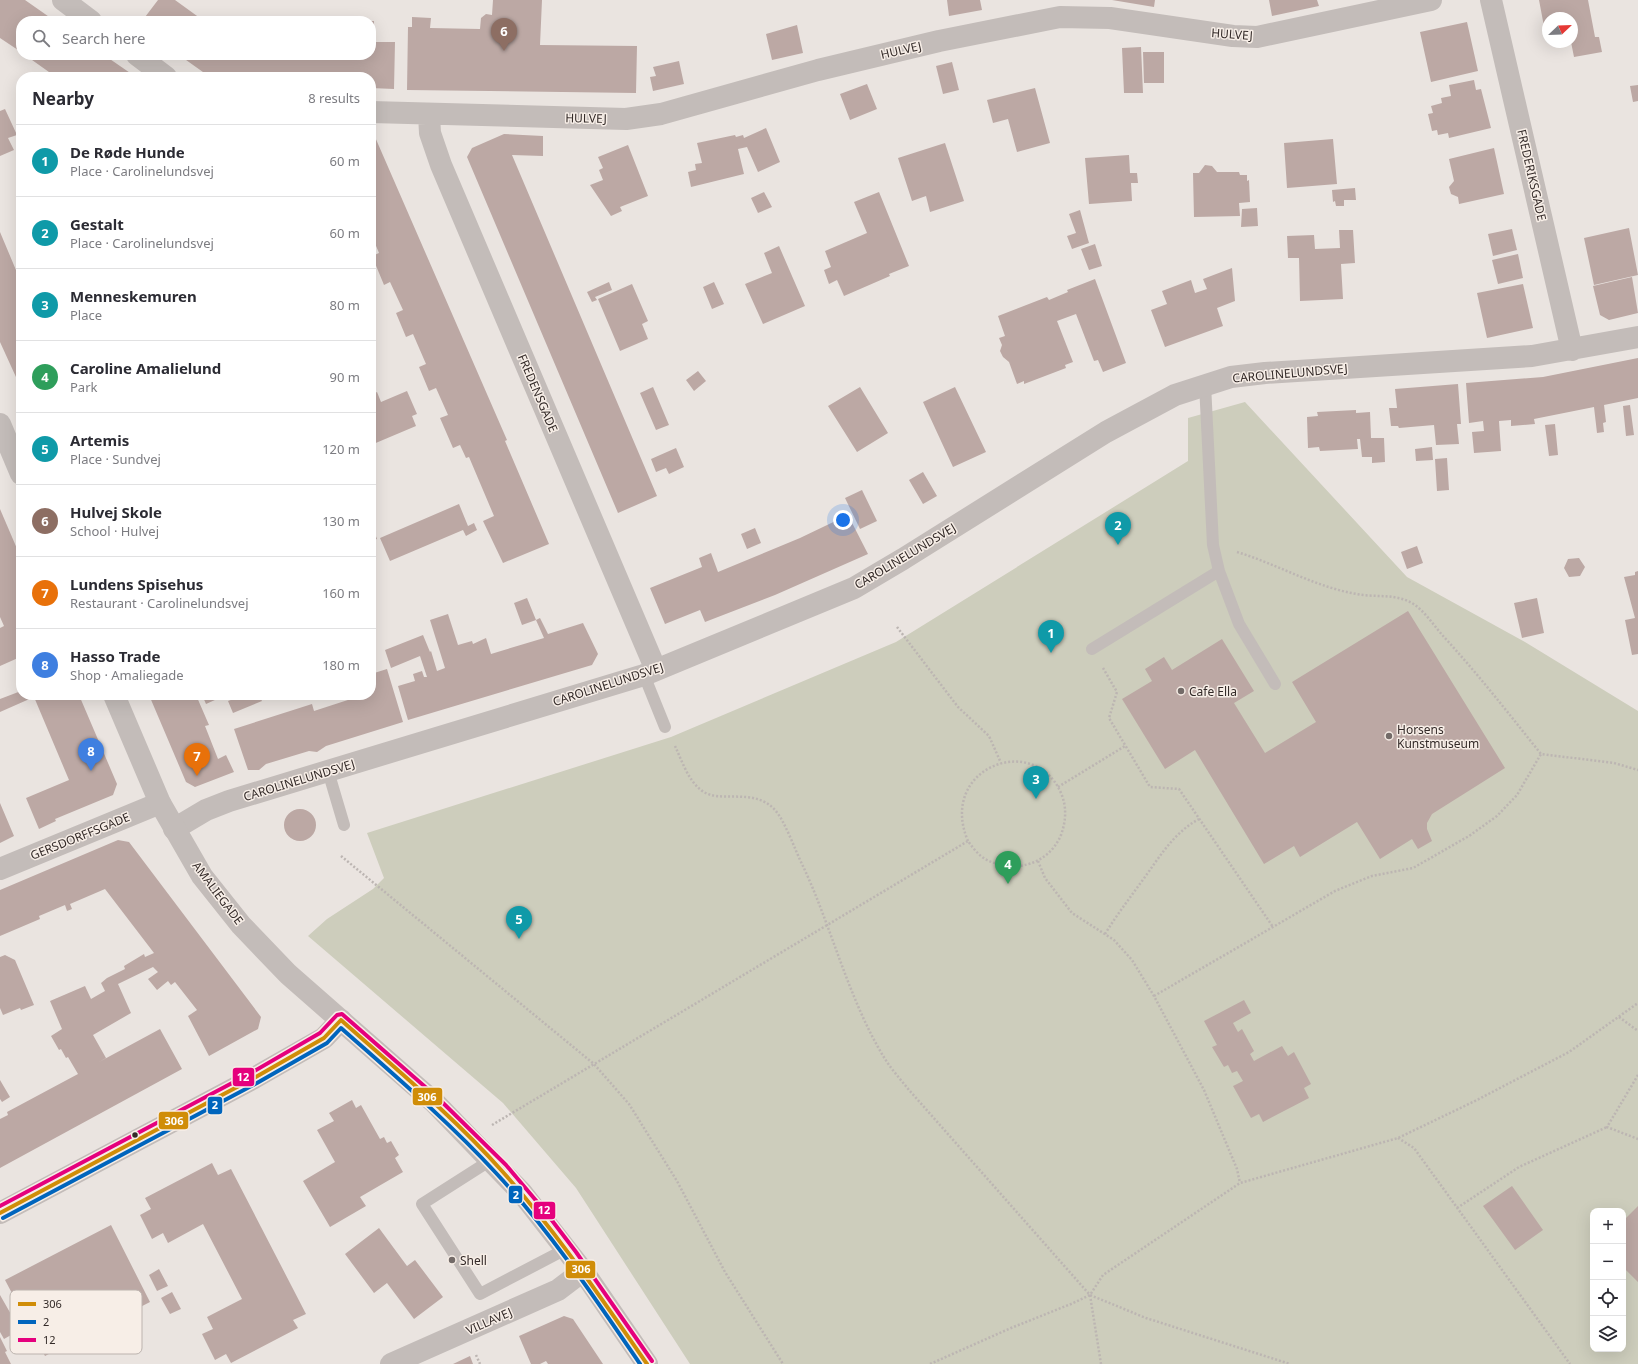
<!DOCTYPE html>
<html lang="en">
<head>
<meta charset="utf-8">
<style>
  body { margin:0; font-family:"Noto Sans",sans-serif; background:#f7f7f7; color:#2b2b33 }
  .controls { position:absolute; right:12px; bottom:12px; display:grid; overflow:hidden; border-radius:8px; box-shadow:0 4px 16px #0002 }
  .controls button { width:36px; height:36px; display:grid; place-items:center; padding:0; border:0; border-bottom:1px solid #e1e1e2; background:#fff; color:#2b2b33; font:20px sans-serif }
  .compass { position:absolute; left:1542px; top:12px; width:36px; height:36px; border-radius:50%; background:#fff; box-shadow:0 4px 16px #0002; rotate:67deg }
  .you { position:absolute; left:843px; top:520px; width:14px; height:14px; margin:-10px; border:3px solid #fff; border-radius:50%; background:#1a73e8; box-shadow:0 0 0 6px #1a73e833 }
  .badge { display:grid; place-items:center; width:26px; height:26px; border-radius:50%; background:#736b68; color:#fff; font-size:13px; font-weight:700 }
  .pin { position:absolute; translate:-50% -33px; filter:drop-shadow(0 1px 2px #0008) }
  .pin::after { content:''; position:absolute; top:21px; width:14px; height:12px; background:inherit; clip-path:polygon(0 0,100% 0,50% 100%) }
  .list { margin:0; padding:0; list-style:none }
  h2 { display:flex; justify-content:space-between; align-items:center; height:52px; margin:0; padding:0 16px; font-size:17px }
  h2 small { font-size:13px; font-weight:400; color:#7c7c81 }
  .list li { display:grid; grid-template-columns:26px 1fr auto; gap:12px; align-items:center; box-sizing:border-box; height:72px; padding:0 16px; border-top:1px solid #e1e1e2 }
  .list b { display:block; font-size:15px; white-space:nowrap }
  .list p { margin:0; font-size:13px; white-space:nowrap; color:#7c7c81 }
  .list em { font-size:13px; font-style:normal; color:#7c7c81 }
  .icon { flex:none; width:22px; height:22px; fill:none; stroke:currentColor; stroke-width:2; stroke-linecap:round; stroke-linejoin:round }
  .map { position:relative; flex:none; width:1638px; height:1364px; overflow:hidden }
  .search { position:absolute; background:#fff; box-shadow:0 4px 16px #0002; left:16px; top:16px; width:360px; height:44px; display:flex; align-items:center; gap:10px; box-sizing:border-box; padding:0 14px; border-radius:16px; color:#7c7c81; font-size:15px }
  .panel { position:absolute; background:#fff; box-shadow:0 4px 16px #0002; left:16px; top:72px; width:360px; height:628px; border-radius:16px }
  .map>svg:first-child { display:block }
  .green { fill:#cdcdbc; fill-rule:evenodd }
  .building { fill:#bca8a4 }
  .lines { fill:none; stroke-linecap:round; stroke-linejoin:round }
  .path { stroke:#bcb5b2; stroke-width:2.5; stroke-dasharray:2 2; stroke-linecap:butt }
  .service { stroke:#c3bcb9; stroke-width:12 }
  .minor { stroke:#c3bcb9; stroke-width:22 }
  .tertiary { stroke:#c3bcb9; stroke-width:22 }
  .bus-1-casing { stroke:#f7eee7; stroke-width:7 }
  .bus-2-casing { stroke:#f7eee7; stroke-width:7 }
  .bus-3-casing { stroke:#f7eee7; stroke-width:7 }
  .bus-1 { stroke:#d08d08; stroke-width:4 }
  .bus-2 { stroke:#0065bd; stroke-width:4 }
  .bus-3 { stroke:#e5007d; stroke-width:4 }
  .poi-dot { fill:#736b68; stroke:#f7eee7; stroke-width:1.5 }
  .bus-dot { fill:#332a28; stroke:#f7eee7; stroke-width:1.5 }
  .labels { text-anchor:middle; dominant-baseline:central; stroke-width:3; stroke-linejoin:round; paint-order:stroke }
  .street-label { font-size:12px; fill:#332a28; stroke:#f7eee7 }
  .poi-label { font-size:12px; fill:#332a28; stroke:#f7eee7; text-anchor:start }
  .key { fill:#f7eee7; stroke:#bcb3ae; stroke-width:1 }
  .key-label { font-size:11px; fill:#332a28 }
  .line-badge { stroke:#f7eee7; stroke-width:1.5 }
  .badge-label { font-size:11px; text-anchor:middle; font-weight:bold; fill:#fff }
</style>
</head>
<body>
<div class="map">
<svg width="1638" height="1364" viewBox="0 0 1638 1364">
  <rect width="100%" height="100%" fill="#eae4e0"/>
  <path class="green" d="M1245 402 1407 577 1525 642 1638 711V1364H690L576 1188 503 1103 308 936 327 919 373 889 384 878 367 833 671 737 896 642 1188 461V418ZM1593 1211H1623V1349H1593Z"/>
  <path class="building" d="M0 0H25L55 21H21V52L0 38Z
    M158 0H175L204 21H142Z
    M493 0H542L540 45 637 46 636 93 407 90 408 27H412V17L431 18 430 28 480 29 481 18 486 14 492 15Z
    M947 0H980L982 10 949 16Z
    M1112 0H1155L1154 7Z
    M1269 0H1317L1319 6 1272 16Z
    M1539 0H1588L1595 37H1599L1602 52 1574 57 1571 42 1572 18H1548V36L1546 37Z
    M371 21H374V42H395L394 89 371 88V77H210L179 55H371Z
    M1467 22 1478 71 1431 82 1420 32Z
    M797 25 803 53 772 60 766 34Z
    M1141 47 1143 93H1124L1122 48Z
    M1143 52H1164V83H1144Z
    M25 55H104L136 77H56Z
    M679 61 684 84 653 91 650 77 656 76 653 67Z
    M952 62 959 90 943 94 936 66Z
    M1474 80 1476 90 1481 89 1491 128 1449 138 1448 133 1438 135 1437 130 1432 131 1428 114 1433 113 1431 106 1442 103 1441 98 1451 96 1449 85Z
    M867 84 877 109 850 120 840 94Z
    M1638 85V101L1633 102 1630 86Z
    M1035 88 1050 143 1017 152 1008 119 993 123 987 100Z
    M5 109 17 135 8 138 14 150 0 156V111Z
    M766 128 780 162 758 172 747 147 738 149 744 174 691 187 688 172 696 170 695 164 702 163 697 143 735 135 736 137 743 135 744 138Z
    M371 134 375 137 507 440 505 441 549 544 503 563 483 521 494 516 469 457 466 458 460 445 453 448 440 418 448 415 436 388 429 391 419 367 426 364 413 334 406 337 396 313 403 310 390 282 384 285 372 256 379 253 374 241 371 242Z
    M504 134 543 136V156L512 155 657 496 618 513 467 157 472 148Z
    M1333 139 1337 184 1287 188 1284 143Z
    M945 143 964 201 930 212 926 196 912 201 898 158Z
    M628 145 648 196 620 207 622 211 611 216 590 185 603 180 599 170 603 168 598 157Z
    M1494 148 1504 194 1459 204 1458 197 1451 194 1449 187 1454 181 1449 159Z
    M1129 155 1130 173H1137L1138 183H1131L1132 201 1089 204 1085 158Z
    M1205 165 1212 166 1217 172H1239L1240 175H1247V181L1249 180 1250 202 1239 203 1240 216 1194 217 1193 173H1199Z
    M1355 188 1356 200H1344V206H1336L1335 201 1333 202 1332 190Z
    M764 192 772 207 758 213 751 198Z
    M879 192 909 266 889 274 890 276 844 296 837 280 829 284 824 270 831 267 825 251 867 233 854 202Z
    M1257 208 1258 226 1241 227 1242 209Z
    M1080 210 1089 243 1072 249 1067 236 1076 233 1069 214Z
    M1629 228 1638 275 1594 285 1584 238Z
    M1512 229 1517 250 1493 256 1488 234Z
    M1339 230H1353L1355 263 1341 264 1343 299 1300 301 1299 258H1288L1287 236 1314 235 1315 249 1340 248Z
    M0 232 21 282V388L0 342Z
    M1095 244 1102 266 1089 270 1081 249Z
    M779 246 805 306 763 324 745 284 772 273 764 253Z
    M1518 254 1523 278 1498 284 1492 260Z
    M1232 268 1235 301 1217 308 1223 326 1165 347 1151 310 1167 304 1162 291 1191 280 1195 293 1207 289 1203 279Z
    M1632 277 1638 313 1609 320 1600 315 1593 286Z
    M1095 279 1126 363 1103 372 1098 360 1094 361 1076 314 1057 321 1073 362 1065 365 1066 368 1024 384V381L1017 384 1009 362 1003 357 1000 351 1002 345 999 338 1005 336 998 316 1047 297 1049 300 1068 292 1067 290Z
    M609 282 612 290 595 297 597 300 592 302 587 292Z
    M714 282 724 304 712 309 703 287Z
    M632 284 648 321 642 324 648 339 620 351 598 299Z
    M1523 284 1533 328 1487 338 1477 293Z
    M1638 358V398L1604 405 1606 422 1603 423 1604 432 1597 433 1594 407 1534 419 1535 424 1511 426V420L1499 421 1501 451 1474 453 1472 432 1484 431 1483 421 1469 423 1466 383 1543 377Z
    M698 371 706 381 694 391 686 380Z
    M1458 384 1461 424H1457L1459 444 1436 445 1434 425 1399 428 1398 426H1391L1389 408H1397L1395 389Z
    M653 387 669 425 656 430 640 393Z
    M860 387 888 433 857 452 828 406Z
    M955 387 986 452 953 467 923 402Z
    M407 391 417 414 412 416 416 426 371 445V395L377 392 381 402Z
    M1630 405 1634 435 1626 436 1623 406Z
    M1356 410V413L1370 412 1371 438H1384L1385 462 1372 463V457H1362L1360 439H1357L1358 449 1320 451 1319 447 1308 448 1307 417 1318 416 1317 412Z
    M1555 424 1558 455 1549 456 1545 425Z
    M1432 447 1433 460 1416 461 1415 449Z
    M676 448 684 467 669 474 666 468 656 472 651 459Z
    M1447 458 1449 490 1437 491 1435 459Z
    M923 472 937 496 923 504 909 480Z
    M862 490 877 521 860 529 845 498Z
    M459 504 468 526 474 523 477 530 466 536 463 530 390 561 380 538Z
    M0 509 21 558V666L18 658 0 666V628L4 626 0 617Z
    M848 515 868 554 775 595 705 622 700 610 665 624 650 588 702 567 699 558 711 553 718 572 800 538Z
    M371 523 377 539 371 541Z
    M755 528 761 543 747 549 741 534Z
    M1417 546 1423 563 1407 569 1401 552Z
    M1579 558 1585 567 1580 576 1569 577 1564 568 1568 559Z
    M1638 571V654L1632 655 1625 620 1635 618 1624 577 1635 575V572Z
    M527 598 536 620 522 625 514 603Z
    M1537 598 1544 633 1522 638 1514 603Z
    M1408 611 1505 768 1432 814 1427 823V829L1432 841 1418 849 1412 839 1380 859 1357 822 1300 857 1294 846 1264 864 1195 750 1165 769 1122 699 1152 681 1145 669 1164 657 1172 670 1222 639 1254 691 1234 703 1265 753 1316 722 1292 682Z
    M448 614 458 645 472 641 473 644 486 638 491 654 544 638 536 620 540 618 548 634 583 623 598 654 592 665 408 720 398 686 415 681 413 674 422 671 424 677H427L420 656 391 668 385 650 423 635 430 652 431 651 437 671 445 668 430 620Z
    M387 669 403 722 326 746 317 752 309 751 266 764 259 770H248L234 729 312 704 314 711 354 698 353 695H371V674Z
    M21 691V695H79L117 784 113 795 55 819 56 821 39 829 26 798 69 780 34 697 0 712V699Z
    M149 695H196L209 725 205 726 218 759 226 755 234 772 195 787 186 782Z
    M202 695H226L206 704Z
    M244 695H259L262 701 233 713 228 701Z
    M0 803 14 836 0 843Z
    M284 825a16 16 0 1 1 32 0a16 16 0 1 1-32 0Z
    M118 840 129 842 261 1017 258 1029 209 1056 188 1016 197 1010 175 982 171 985 168 981 157 990 148 979 158 972 153 967 118 984 131 1013 93 1035 106 1058 99 1062 160 1029 182 1069 0 1168V1119L8 1115 7 1112 78 1074 68 1057 66 1058 61 1049 59 1050 51 1036 62 1029 50 1001 85 986 91 999 105 991 101 983 107 978 125 969 124 966 144 954 145 957 154 953 105 889 70 904 72 909 67 911 65 905 39 916 40 919 0 936V890Z
    M5 955 15 960 34 1005 21 1010 20 1008 3 1015 0 1008V957Z
    M1244 1000 1251 1013 1233 1023 1238 1032 1242 1029 1254 1051 1250 1054 1254 1061 1282 1046 1288 1056 1294 1052 1311 1084 1304 1088 1309 1098 1263 1122 1259 1114 1251 1118 1233 1086 1243 1081 1237 1071 1232 1073 1228 1065 1224 1067 1212 1047 1217 1045 1204 1021Z
    M0 1080 10 1097 2 1102 0 1099Z
    M352 1100 356 1108 361 1105 380 1139 384 1137 387 1143 391 1141 399 1155 395 1158 403 1172 360 1197 366 1206 330 1227 303 1181 335 1162 317 1130 334 1121 329 1113Z
    M212 1163 218 1175 231 1169 306 1314 293 1320 298 1328 231 1363 226 1354 215 1360 202 1334 213 1329 207 1317 242 1299 203 1224 168 1243 163 1233 152 1239 140 1215 151 1209 145 1198Z
    M1512 1186 1543 1230 1515 1250 1483 1206Z
    M1638 1206V1282L1623 1267V1221Z
    M111 1225 150 1302 45 1356 5 1280Z
    M379 1228 407 1266 415 1260 443 1297 414 1319 387 1283 374 1293 345 1254Z
    M159 1269 168 1286 157 1291 149 1275Z
    M172 1292 181 1309 170 1314 161 1298Z
    M0 1295 20 1330 4 1339 0 1332Z
    M564 1316 573 1319 603 1364H548L546 1361 540 1364H531L519 1336Z
    M0 1337 7 1351 5 1352 11 1364H0Z
    M470 1356 473 1364H453Z"/>
  <g class="lines">
    <path class="path" d="M1237 552C1280 565 1318 589 1363 595 1381 597 1399 594 1415 605 1426 613 1435 627 1444 637 1478 674 1509 714 1541 754
      M897 627 958 707 989 736 1001 763
      M1103 668 1117 692 1109 718 1150 787 1179 789 1273 927
      M675 746C682 761 688 780 701 790 719 805 753 786 775 810 785 821 795 850 802 864 832 927 848 999 885 1059 892 1070 901 1080 909 1090L1090 1295 1146 1318 1290 1364
      M1058 787 1125 746
      M341 856 594 1064 629 1104 677 1181 725 1272 783 1364
      M1038 861 1045 878 1072 913 1114 940 1132 960 1154 996 1204 1090 1237 1169 1240 1183
      M1105 934C1116 916 1129 899 1142 881 1159 858 1173 833 1199 819
      M1154 996 1335 891 1372 876 1413 868 1469 836 1497 816 1517 795 1541 754 1614 763 1638 770
      M1619 1017 1638 1031
      M1638 1075 1607 1127 1638 1139
      M492 1125 968 841C973 848 979 856 987 860 1015 874 1049 864 1061 835 1066 821 1067 807 1061 793 1034 731 937 768 968 841
      M1398 1138 1414 1148 1570 1364
      M1457 1208 1519 1167 1607 1127
      M1090 1295 1101 1364
      M476 1355 480 1364
      M930 1364 1011 1328 1071 1304 1090 1295 1103 1275 1240 1183 1398 1138 1475 1101 1569 1052 1638 1003"/>
    <path class="service" d="M1205 384 1213 545 1219 571 1239 624 1275 684
      M1092 649 1219 571
      M644 675 665 727
      M328 771 344 825
      M491 1160 422 1204 480 1294 566 1249"/>
    <path class="minor" d="M63 0 91 21
      M1491 0 1572 350
      M137 55 166 77
      M371 112 626 119 661 114 818 70 939 41 1060 17 1110 18 1233 36 1257 37 1431 0
      M429 115 430 133 441 165 656 670
      M174 829 206 810 229 801 644 675 854 588 903 559 1106 432 1175 395 1231 377 1265 373 1532 356 1638 337
      M0 869 160 803
      M0 1213 254 1078 324 1038 341 1020
      M391 1364 558 1290 583 1271"/>
    <path class="tertiary" d="M0 424 21 474
      M114 695 160 803 202 876 241 925 288 974 435 1103 522 1193 583 1271 647 1364"/>
    <g class="bus-1-casing">
      <path id="bus-1" d="M341 1020C396 1069 453 1116 502 1171 556 1231 601 1298 647 1364
        M0 1213 254 1078 324 1038 341 1020"/>
    </g>
    <g class="bus-2-casing">
      <path id="bus-2" d="M3 1218 257 1083 327 1043 341 1028C394 1075 448 1121 496 1173 550 1231 595 1298 640 1364"/>
    </g>
    <g class="bus-3-casing">
      <path id="bus-3" d="M0 1206 251 1073 320 1033 337 1015 342 1014 439 1099 506 1165 544 1210 576 1252 652 1361"/>
    </g>
    <use href="#bus-1" class="bus-1"/>
    <use href="#bus-2" class="bus-2"/>
    <use href="#bus-3" class="bus-3"/>
  </g>
  <g class="poi-dot">
    <circle cx="1181" cy="691" r="4"/>
    <circle cx="1389" cy="736" r="4"/>
    <circle cx="452" cy="1260" r="4"/>
  </g>
  <circle class="bus-dot" cx="135" cy="1135" r="3.5"/>
  <g class="labels">
    <g class="street-label">
      <text transform="translate(1232 34) rotate(4)">HULVEJ</text>
      <text transform="translate(901 50) rotate(-13)">HULVEJ</text>
      <text transform="translate(586 118) rotate(1)">HULVEJ</text>
      <text transform="translate(1532 175) rotate(77)">FREDERIKSGADE</text>
      <text transform="translate(1290 373) rotate(-5)">CAROLINELUNDSVEJ</text>
      <text transform="translate(538 393) rotate(67)">FREDENSGADE</text>
      <text transform="translate(905 556) rotate(-31)">CAROLINELUNDSVEJ</text>
      <text transform="translate(608 684) rotate(-18)">CAROLINELUNDSVEJ</text>
      <text transform="translate(299 780) rotate(-17)">CAROLINELUNDSVEJ</text>
      <text transform="translate(80 836) rotate(-22)">GERSDORFFSGADE</text>
      <text transform="translate(218 893) rotate(53)">AMALIEGADE</text>
      <text transform="translate(489 1321) rotate(-24)">VILLAVEJ</text>
    </g>
    <g class="poi-label">
      <text x="1189" y="691">Cafe Ella</text>
      <text x="1397" y="729">Horsens<tspan x="1397" dy="14">Kunstmuseum</tspan></text>
      <text x="460" y="1260">Shell</text>
    </g>
  </g>
  <rect x="10" y="1290" width="132" height="64" rx="6" class="key"/>
  <rect x="18" y="1302" width="18" height="4" fill="#d08d08"/>
  <rect x="18" y="1320" width="18" height="4" fill="#0065bd"/>
  <rect x="18" y="1338" width="18" height="4" fill="#e5007d"/>
  <g class="key-label">
    <text x="43" y="1308">306</text>
    <text x="43" y="1326">2</text>
    <text x="43" y="1344">12</text>
  </g>
  <g class="line-badge">
    <rect x="232" y="1067" width="23" height="20" rx="4" fill="#e5007d"/>
    <rect x="412" y="1087" width="31" height="19" rx="4" fill="#d08d08"/>
    <rect x="207" y="1096" width="16" height="19" rx="4" fill="#0065bd"/>
    <rect x="158" y="1111" width="31" height="19" rx="4" fill="#d08d08"/>
    <rect x="508" y="1185" width="15" height="19" rx="4" fill="#0065bd"/>
    <rect x="533" y="1201" width="23" height="19" rx="4" fill="#e5007d"/>
    <rect x="565" y="1260" width="31" height="19" rx="4" fill="#d08d08"/>
  </g>
  <g class="badge-label">
    <text x="243" y="1081">12</text>
    <text x="427" y="1101">306</text>
    <text x="215" y="1109">2</text>
    <text x="174" y="1125">306</text>
    <text x="516" y="1199">2</text>
    <text x="544" y="1214">12</text>
    <text x="581" y="1273">306</text>
  </g>
</svg>
<div class="controls">
<button>+</button>
<button>−</button>
<button><svg class="icon" aria-label="locate" viewBox="0 0 24 24"><circle cx="12" cy="12" r="6"/><path d="M12 2v4M12 18v4M2 12h4M18 12h4"/></svg></button>
<button><svg class="icon" aria-label="layers" viewBox="0 0 24 24"><path d="M12 4l9 5-9 5-9-5zM3 14l9 5 9-5"/></svg></button>
</div>
<svg class="compass" viewBox="-18 -18 36 36"><path d="M0-13l5 13h-10z" fill="#e53935"/><path d="M0 13l5-13h-10z" fill="#7c7c81"/></svg>
<div class="you"></div>
<div class="pin badge" style="left:1051px;top:653px;background:#0f9aa8">1</div>
<div class="pin badge" style="left:1118px;top:545px;background:#0f9aa8">2</div>
<div class="pin badge" style="left:1036px;top:799px;background:#0f9aa8">3</div>
<div class="pin badge" style="left:1008px;top:884px;background:#2e9e5b">4</div>
<div class="pin badge" style="left:519px;top:939px;background:#0f9aa8">5</div>
<div class="pin badge" style="left:504px;top:51px;background:#8d6e63">6</div>
<div class="pin badge" style="left:197px;top:776px;background:#e8710a">7</div>
<div class="pin badge" style="left:91px;top:771px;background:#3f7fe0">8</div>
<div class="search"><svg class="icon" aria-label="search" viewBox="0 0 24 24"><circle cx="10" cy="10" r="6"/><path d="M15 15l6 6"/></svg>Search here</div>
<section class="panel">
<h2>Nearby<small>8 results</small></h2>
<ul class="list">
<li><span class="badge" style="background:#0f9aa8">1</span><div><b>De Røde Hunde</b><p>Place · Carolinelundsvej</p></div><em>60 m</em></li>
<li><span class="badge" style="background:#0f9aa8">2</span><div><b>Gestalt</b><p>Place · Carolinelundsvej</p></div><em>60 m</em></li>
<li><span class="badge" style="background:#0f9aa8">3</span><div><b>Menneskemuren</b><p>Place</p></div><em>80 m</em></li>
<li><span class="badge" style="background:#2e9e5b">4</span><div><b>Caroline Amalielund</b><p>Park</p></div><em>90 m</em></li>
<li><span class="badge" style="background:#0f9aa8">5</span><div><b>Artemis</b><p>Place · Sundvej</p></div><em>120 m</em></li>
<li><span class="badge" style="background:#8d6e63">6</span><div><b>Hulvej Skole</b><p>School · Hulvej</p></div><em>130 m</em></li>
<li><span class="badge" style="background:#e8710a">7</span><div><b>Lundens Spisehus</b><p>Restaurant · Carolinelundsvej</p></div><em>160 m</em></li>
<li><span class="badge" style="background:#3f7fe0">8</span><div><b>Hasso Trade</b><p>Shop · Amaliegade</p></div><em>180 m</em></li>
</ul>
</section>
</div>
</body>
</html>
